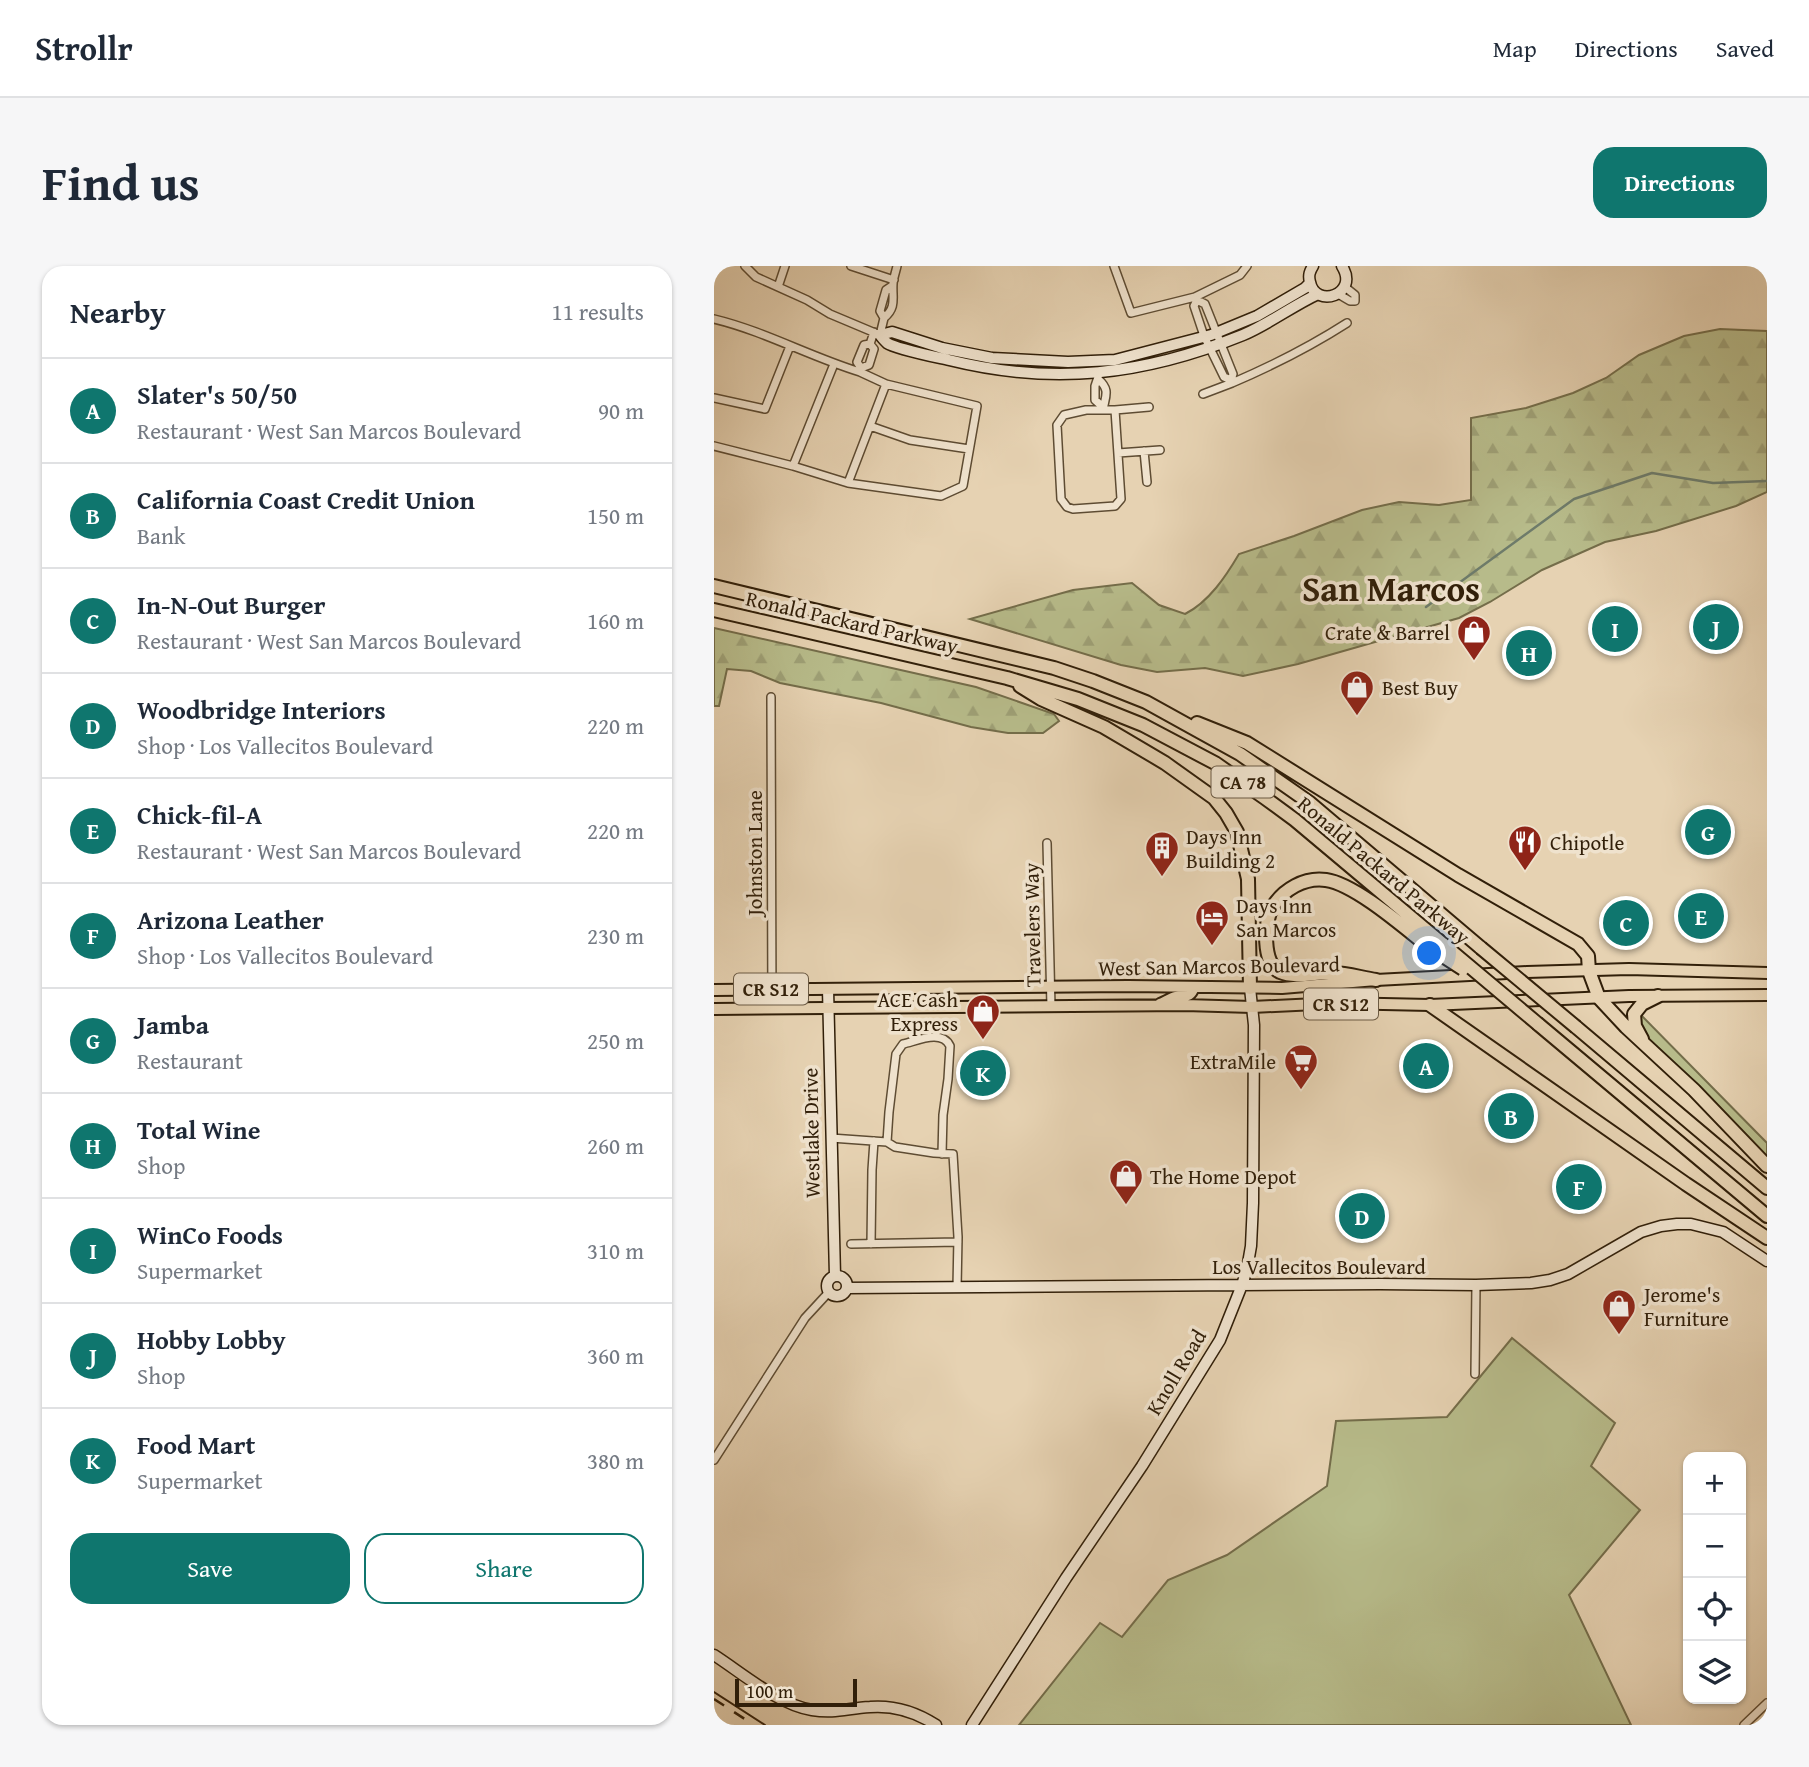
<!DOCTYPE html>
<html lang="en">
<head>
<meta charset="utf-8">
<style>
  body { margin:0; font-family:"Gentium Book Plus",serif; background:#f6f6f7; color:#1f2937 }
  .controls { position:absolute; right:21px; bottom:21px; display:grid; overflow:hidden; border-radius:14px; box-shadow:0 2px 5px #0004 }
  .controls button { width:63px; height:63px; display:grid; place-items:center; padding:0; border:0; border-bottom:2px solid #e0e1e3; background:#fff; color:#1f2937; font:35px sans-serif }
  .scale { position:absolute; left:21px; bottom:18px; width:122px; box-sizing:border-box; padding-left:7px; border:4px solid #311f09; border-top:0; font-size:19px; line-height:24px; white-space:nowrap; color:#311f09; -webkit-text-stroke:5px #efe2cd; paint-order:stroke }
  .you { position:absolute; left:716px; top:688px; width:24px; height:24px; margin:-18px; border:5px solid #fff; border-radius:50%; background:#1a73e8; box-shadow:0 0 0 10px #1a73e833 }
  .badge { display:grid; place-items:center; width:46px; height:46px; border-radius:50%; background:#0f766e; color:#fff; font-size:23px; font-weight:700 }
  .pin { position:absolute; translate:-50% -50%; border:4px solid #fff; box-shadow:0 2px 7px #0006 }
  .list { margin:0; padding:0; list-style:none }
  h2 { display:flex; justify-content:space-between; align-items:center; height:91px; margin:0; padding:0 28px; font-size:30px }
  h2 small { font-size:23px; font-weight:400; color:#747a83 }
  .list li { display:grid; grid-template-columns:46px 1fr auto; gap:21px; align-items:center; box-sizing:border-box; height:105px; padding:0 28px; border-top:2px solid #e0e1e3 }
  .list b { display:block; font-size:26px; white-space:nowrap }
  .list p { margin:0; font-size:23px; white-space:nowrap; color:#747a83 }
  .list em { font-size:23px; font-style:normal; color:#747a83 }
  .actions { display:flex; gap:14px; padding:21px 28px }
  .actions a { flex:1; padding:16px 0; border:2px solid #0f766e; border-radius:21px; text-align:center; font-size:24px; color:#0f766e }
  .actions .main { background:#0f766e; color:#fff }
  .icon { flex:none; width:38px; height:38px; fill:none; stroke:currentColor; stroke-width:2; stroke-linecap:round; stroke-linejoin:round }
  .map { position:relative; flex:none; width:1053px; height:1459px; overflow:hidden; border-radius:21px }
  header { display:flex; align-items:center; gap:42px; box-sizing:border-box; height:98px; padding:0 35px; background:#fff; border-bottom:2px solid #e0e1e3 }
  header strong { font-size:33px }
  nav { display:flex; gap:38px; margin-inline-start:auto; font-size:24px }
  .intro { display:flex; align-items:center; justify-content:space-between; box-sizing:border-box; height:168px; padding:0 42px }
  h1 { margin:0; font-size:49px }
  .button { padding:18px 32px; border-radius:21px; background:#0f766e; color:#fff; font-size:24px; font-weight:700 }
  main { display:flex; gap:42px; padding:0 42px }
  aside { flex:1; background:#fff; border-radius:21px; box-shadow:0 2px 5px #0004 }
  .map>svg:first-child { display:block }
  .green { fill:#b7bb8a; stroke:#746d4a; stroke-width:2 }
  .forest { fill:url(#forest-firs); stroke:#746d4a; stroke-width:2 }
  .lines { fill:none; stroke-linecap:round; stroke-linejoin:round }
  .stream { stroke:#6e7b6a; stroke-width:2.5 }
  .street-casing { stroke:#5e4c33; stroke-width:10 }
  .secondary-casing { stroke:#311f09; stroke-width:13 }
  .primary-casing { stroke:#311f09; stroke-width:14 }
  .highway-casing { stroke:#311f09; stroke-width:16 }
  .street { stroke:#efe2cd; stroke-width:7 }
  .secondary { stroke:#efe2cd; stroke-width:10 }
  .primary { stroke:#e6d2b2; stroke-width:10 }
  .highway { stroke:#e6d2b2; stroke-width:12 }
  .tram { stroke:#311f09; stroke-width:2 }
  .rail { stroke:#311f09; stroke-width:2.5; stroke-dasharray:12 12; stroke-linecap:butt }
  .highway-bridge-casing { stroke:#311f09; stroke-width:16; stroke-linecap:butt }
  .highway-bridge { stroke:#e6d2b2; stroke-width:12 }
  .labels { text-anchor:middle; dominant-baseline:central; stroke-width:7; stroke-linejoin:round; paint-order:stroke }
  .shield { fill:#efe2cd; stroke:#6a5a44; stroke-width:2 }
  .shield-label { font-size:19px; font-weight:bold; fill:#311f09 }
  .street-label { font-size:21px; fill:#311f09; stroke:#efe2cd }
  .poi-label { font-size:21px; fill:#311f09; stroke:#efe2cd; text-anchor:start }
  .town-label { font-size:35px; font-weight:bold; fill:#311f09; stroke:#efe2cd }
</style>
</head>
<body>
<header>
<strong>Strollr</strong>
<nav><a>Map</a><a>Directions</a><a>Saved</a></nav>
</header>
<div class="intro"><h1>Find us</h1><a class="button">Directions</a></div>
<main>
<aside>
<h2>Nearby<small>11 results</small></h2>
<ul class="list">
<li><span class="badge">A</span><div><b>Slater's 50/50</b><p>Restaurant · West San Marcos Boulevard</p></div><em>90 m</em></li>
<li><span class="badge">B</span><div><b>California Coast Credit Union</b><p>Bank</p></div><em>150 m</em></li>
<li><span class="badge">C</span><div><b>In-N-Out Burger</b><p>Restaurant · West San Marcos Boulevard</p></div><em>160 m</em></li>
<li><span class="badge">D</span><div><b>Woodbridge Interiors</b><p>Shop · Los Vallecitos Boulevard</p></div><em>220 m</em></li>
<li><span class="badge">E</span><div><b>Chick-fil-A</b><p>Restaurant · West San Marcos Boulevard</p></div><em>220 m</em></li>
<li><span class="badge">F</span><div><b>Arizona Leather</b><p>Shop · Los Vallecitos Boulevard</p></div><em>230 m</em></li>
<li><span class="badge">G</span><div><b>Jamba</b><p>Restaurant</p></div><em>250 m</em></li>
<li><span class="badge">H</span><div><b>Total Wine</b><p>Shop</p></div><em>260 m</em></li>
<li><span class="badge">I</span><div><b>WinCo Foods</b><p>Supermarket</p></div><em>310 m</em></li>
<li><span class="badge">J</span><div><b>Hobby Lobby</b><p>Shop</p></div><em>360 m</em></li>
<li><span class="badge">K</span><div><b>Food Mart</b><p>Supermarket</p></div><em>380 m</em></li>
</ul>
<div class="actions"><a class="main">Save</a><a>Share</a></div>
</aside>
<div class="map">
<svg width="1053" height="1459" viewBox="0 0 1053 1459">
  <defs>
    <pattern id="forest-firs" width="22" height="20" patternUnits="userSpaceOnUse" patternTransform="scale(1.75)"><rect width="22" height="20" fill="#b7bb8a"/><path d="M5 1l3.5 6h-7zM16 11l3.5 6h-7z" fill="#9ea076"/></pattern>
  </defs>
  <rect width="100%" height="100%" fill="#e6d2b2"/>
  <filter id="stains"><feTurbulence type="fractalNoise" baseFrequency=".00286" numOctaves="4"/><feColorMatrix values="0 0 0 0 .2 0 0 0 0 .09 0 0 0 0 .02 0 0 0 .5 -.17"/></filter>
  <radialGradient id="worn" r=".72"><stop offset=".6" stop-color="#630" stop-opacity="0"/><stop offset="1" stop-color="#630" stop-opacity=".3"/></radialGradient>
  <path class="green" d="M926 748 1053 877V891L935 773 925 760Z
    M798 1072 901 1157 877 1200 926 1244 855 1329 917 1459H305L386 1357 408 1371 454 1314 513 1289 613 1220 622 1155 733 1151Z"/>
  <path class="forest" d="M1006 63 1053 65V226L1022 240 942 265 891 276 828 304 776 336 745 352 584 398 529 410 491 402 443 406 407 399 256 353 359 324 418 317 445 339 471 348C495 336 512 310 525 288L580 270 648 244 685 236 725 239 757 234V152L812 142 859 127 892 112 925 89 970 70Z
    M0 362 262 421 340 448 345 455 329 467H294L257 461 167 437 66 417 37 405 13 403 5 440H0Z"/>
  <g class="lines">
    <path class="stream" d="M712 341 860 233 938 207 999 217 1053 215"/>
    <g class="street-casing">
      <path id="street" d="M31 0 42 11 93 34 116 48 166 69 170 52 166 45 172 24 178 20
        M137 0 180 14
        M400 0 417 47 481 31 483 34 491 38 519 108 517 114 518 117 489 128
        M64 21 71 0
        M624 28 636 35H641V29L631 21
        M481 31 526 9 533 0
        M483 34 480 40 490 70 510 111 517 114
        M170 52C183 41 178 32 179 18 179 13 182 5 183 0
        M0 53C50 65 97 91 146 106L147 102 155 99 160 83 156 78
        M147 102 143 96 150 79 156 78 160 66
        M384 111 381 120V134L389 141
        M384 113C397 124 391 131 389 144H372L350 149 343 159 347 233 353 241 359 243 401 240 407 233 401 144H389
        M518 117C560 99 594 82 633 57
        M0 132 51 143 76 80
        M401 144 435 141
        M156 160 196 174 255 183
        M0 180 79 200 120 98
        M430 185 433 216
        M404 187 446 184
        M79 200 134 217 172 118 146 106
        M134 217 227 230 249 220 263 140 172 118
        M57 431 58 742
        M333 577 337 741
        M117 872 173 876 181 881 220 887 239 888 244 971 243 1022
        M173 876 175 846 182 788 189 778C203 775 228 763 236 780L234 813 229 849 228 888
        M137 978 244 976
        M157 978 158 904 160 875
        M761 1108 762 1019
        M0 1194 91 1052 115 1026
        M1030 1459 1053 1437"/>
    </g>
    <g class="secondary-casing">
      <path id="secondary" d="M599 0C596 5 594 9 596 16 601 43 646 29 628 0
        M596 17 591 22 543 50 497 69 401 94 354 96 278 92 228 82 178 66 166 69C168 72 171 75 173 77 182 83 222 91 235 94 340 120 430 109 529 69 555 58 578 40 604 28
        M114 723 121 1010
        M113 1020a10 10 0 1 1 20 0a10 10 0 1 1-20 0Z
        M133 1022 666 1018 762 1019 817 1017 836 1014 854 1008 927 966 947 960 963 958H977L1009 966 1053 995
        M0 1389C28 1407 65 1439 98 1444 121 1448 134 1442 156 1441 181 1439 202 1446 222 1459
        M258 1459 352 1312 428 1200 506 1074 528 1019 533 1003 537 980 539 937 540 759 536 722"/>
    </g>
    <g class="primary-casing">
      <path id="primary" d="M0 724 414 720 568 722 662 714 813 706 915 703 1053 707
        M446 738C451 736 457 732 462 731 472 729 476 732 480 721
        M0 743 471 739 538 741 623 737 716 739 915 730 1053 729"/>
    </g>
    <g class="highway-casing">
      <path id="highway" d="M0 320 340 402 379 415 432 436 526 488 596 537 767 682
        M0 344 293 412 364 433 429 459 501 497 551 532 581 554 730 679
        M306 420 327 433 390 461 451 497 500 532 512 547 523 566 534 613 536 722
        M483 457 533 477 744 609 864 678 874 690 875 705 885 732 912 761 980 824 1053 900
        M662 714C648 712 633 707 619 707 603 706 582 713 566 706 548 697 550 657 558 642 569 623 591 611 612 614 641 618 691 662 715 681
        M716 739 972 918 1053 972
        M824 758 1053 950
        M862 761 1053 922
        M928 773 921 760 920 748 928 738 944 730"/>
    </g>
    <use href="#street" class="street"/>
    <use href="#secondary" class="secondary"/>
    <use href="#primary" class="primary"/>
    <use href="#highway" class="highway"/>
    <path class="tram" d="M0 1426 51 1459"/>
    <path class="rail" d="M0 1433 40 1459"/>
    <g class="highway-bridge-casing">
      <path id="highway-bridge" d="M730 679 824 758
        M715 681 749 703
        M767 682 862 761"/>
    </g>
    <use href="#highway-bridge" class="highway-bridge"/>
  </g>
  <defs>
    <g id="shop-pin" transform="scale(1.75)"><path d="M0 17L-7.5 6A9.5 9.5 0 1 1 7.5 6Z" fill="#8f2418" stroke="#efe2cd"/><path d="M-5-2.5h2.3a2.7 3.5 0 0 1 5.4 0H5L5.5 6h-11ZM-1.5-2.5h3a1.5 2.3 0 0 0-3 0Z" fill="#fff"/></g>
    <g id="restaurant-pin" transform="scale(1.75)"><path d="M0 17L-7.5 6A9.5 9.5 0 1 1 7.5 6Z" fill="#8f2418" stroke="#efe2cd"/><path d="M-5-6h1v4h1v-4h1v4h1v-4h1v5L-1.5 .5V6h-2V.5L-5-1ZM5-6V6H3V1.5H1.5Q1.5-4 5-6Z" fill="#fff"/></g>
    <g id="building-pin" transform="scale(1.75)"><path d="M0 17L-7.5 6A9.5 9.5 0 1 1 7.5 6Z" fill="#8f2418" stroke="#efe2cd"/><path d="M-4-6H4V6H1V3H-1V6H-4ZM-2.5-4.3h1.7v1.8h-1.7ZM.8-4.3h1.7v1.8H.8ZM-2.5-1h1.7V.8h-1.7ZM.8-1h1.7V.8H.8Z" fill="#fff"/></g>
    <g id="hotel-pin" transform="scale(1.75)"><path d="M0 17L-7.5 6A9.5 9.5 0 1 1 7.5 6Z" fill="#8f2418" stroke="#efe2cd"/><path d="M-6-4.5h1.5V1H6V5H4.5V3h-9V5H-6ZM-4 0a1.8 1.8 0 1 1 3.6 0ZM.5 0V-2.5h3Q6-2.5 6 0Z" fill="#fff"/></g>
    <g id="supermarket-pin" transform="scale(1.75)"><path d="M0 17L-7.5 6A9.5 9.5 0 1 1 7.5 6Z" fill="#8f2418" stroke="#efe2cd"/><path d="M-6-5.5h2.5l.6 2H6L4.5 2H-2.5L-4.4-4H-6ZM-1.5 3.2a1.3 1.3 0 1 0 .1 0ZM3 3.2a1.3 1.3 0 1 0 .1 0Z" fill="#fff"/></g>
  </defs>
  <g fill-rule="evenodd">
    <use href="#shop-pin" x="760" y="366"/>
    <use href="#shop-pin" x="643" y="421"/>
    <use href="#restaurant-pin" x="811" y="576"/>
    <use href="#building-pin" x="448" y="582"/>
    <use href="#hotel-pin" x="498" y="651"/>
    <use href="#shop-pin" x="269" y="745"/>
    <use href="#supermarket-pin" x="587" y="795"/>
    <use href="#shop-pin" x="412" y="910"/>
    <use href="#shop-pin" x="905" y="1040"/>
  </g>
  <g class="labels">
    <g class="shield">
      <rect x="497.5" y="500.5" width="63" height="31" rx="5"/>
      <rect x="20" y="707.5" width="74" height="31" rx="5"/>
      <rect x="590" y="722.5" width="74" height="31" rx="5"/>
    </g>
    <g class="shield-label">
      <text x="529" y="516">CA 78</text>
      <text x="57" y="723">CR S12</text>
      <text x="627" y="738">CR S12</text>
    </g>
    <g class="street-label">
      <text transform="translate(138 356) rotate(13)">Ronald Packard Parkway</text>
      <text transform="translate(40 587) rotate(-90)">Johnston Lane</text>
      <text transform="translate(670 604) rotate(40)">Ronald Packard Parkway</text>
      <text transform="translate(318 659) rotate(-91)">Travelers Way</text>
      <text transform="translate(505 700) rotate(-1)">West San Marcos Boulevard</text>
      <text transform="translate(97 867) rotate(-91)">Westlake Drive</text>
      <text x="605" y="1000">Los Vallecitos Boulevard</text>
      <text transform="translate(462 1106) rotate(-59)">Knoll Road</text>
    </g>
    <g class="poi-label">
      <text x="736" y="366" text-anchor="end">Crate &amp; Barrel</text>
      <text x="668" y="421">Best Buy</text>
      <text x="472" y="570">Days Inn<tspan x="472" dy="24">Building 2</tspan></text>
      <text x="836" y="576">Chipotle</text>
      <text x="522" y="639">Days Inn<tspan x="522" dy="24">San Marcos</tspan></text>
      <text x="244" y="733" text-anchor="end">ACE Cash<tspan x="244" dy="24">Express</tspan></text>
      <text x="562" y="795" text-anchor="end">ExtraMile</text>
      <text x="436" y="910">The Home Depot</text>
      <text x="930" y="1028">Jerome's<tspan x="930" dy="24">Furniture</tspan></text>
    </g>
    <g class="town-label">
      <text x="677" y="322">San Marcos</text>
    </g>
  </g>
  <rect width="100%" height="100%" filter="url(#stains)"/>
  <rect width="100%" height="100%" fill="url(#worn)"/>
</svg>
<div class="controls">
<button>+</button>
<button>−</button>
<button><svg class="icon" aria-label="locate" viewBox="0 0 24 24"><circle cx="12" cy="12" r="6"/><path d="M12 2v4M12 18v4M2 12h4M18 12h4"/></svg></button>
<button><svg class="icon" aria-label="layers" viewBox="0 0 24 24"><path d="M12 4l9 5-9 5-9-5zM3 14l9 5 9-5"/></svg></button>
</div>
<div class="scale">100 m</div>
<div class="you"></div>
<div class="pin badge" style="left:712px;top:800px">A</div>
<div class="pin badge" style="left:797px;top:850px">B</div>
<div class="pin badge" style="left:912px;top:657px">C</div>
<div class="pin badge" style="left:648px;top:950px">D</div>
<div class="pin badge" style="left:987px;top:650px">E</div>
<div class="pin badge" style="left:865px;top:921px">F</div>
<div class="pin badge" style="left:994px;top:566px">G</div>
<div class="pin badge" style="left:815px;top:387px">H</div>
<div class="pin badge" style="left:901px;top:363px">I</div>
<div class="pin badge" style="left:1002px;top:361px">J</div>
<div class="pin badge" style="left:269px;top:807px">K</div>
</div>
</main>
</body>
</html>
